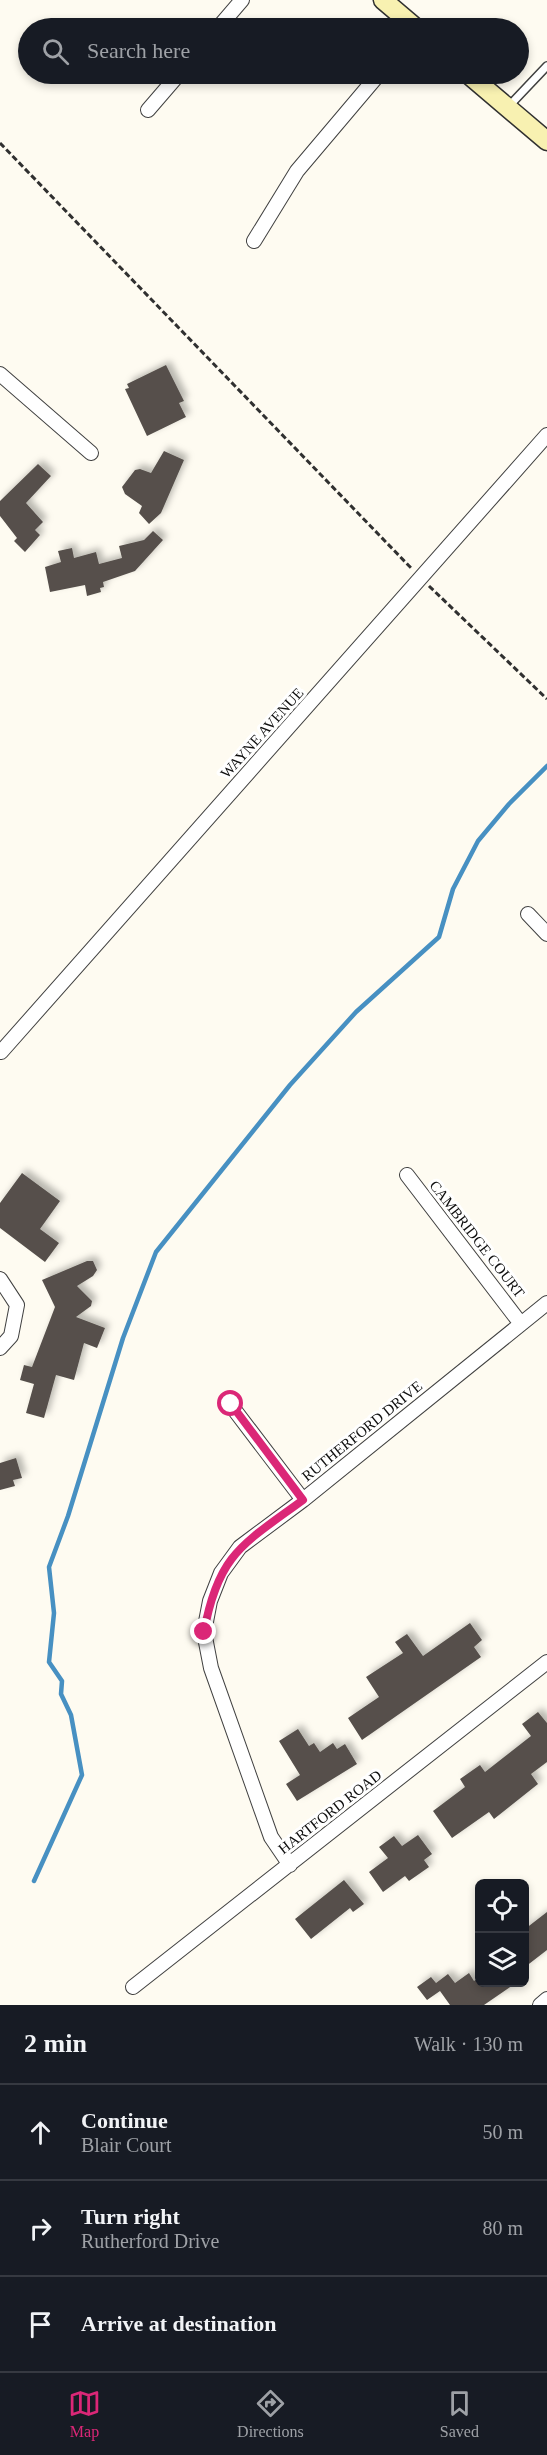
<!DOCTYPE html>
<html lang="en">
<head>
<meta charset="utf-8">
<style>
  body { margin:0; font-family:"Times New Roman",serif; background:#20242c; color:#f1f3f6 }
  .controls { position:absolute; right:18px; bottom:18px; display:grid; overflow:hidden; border-radius:9px; box-shadow:0 3px 9px #0003 }
  .controls button { width:54px; height:54px; display:grid; place-items:center; padding:0; border:0; border-bottom:2px solid #363941; background:#171b24; color:#f1f3f6; font:30px sans-serif }
  .stop { position:absolute; width:18px; height:18px; margin:-14px; border:4px solid #db2777; border-radius:50%; background:#fff }
  .stop.end { background:#db2777; border-color:#fff; box-shadow:0 2px 6px #0008 }
  .list { margin:0; padding:0; list-style:none }
  h2 { display:flex; justify-content:space-between; align-items:center; height:78px; margin:0; padding:0 24px; font-size:26px }
  h2 small { font-size:20px; font-weight:400; color:#9ea1a6 }
  .list li { display:grid; grid-template-columns:39px 1fr auto; gap:18px; align-items:center; box-sizing:border-box; height:96px; padding:0 24px; border-top:2px solid #363941 }
  .list b { display:block; font-size:22px; white-space:nowrap }
  .list p { margin:0; font-size:20px; white-space:nowrap; color:#9ea1a6 }
  .list em { font-size:20px; font-style:normal; color:#9ea1a6 }
  .icon { flex:none; width:33px; height:33px; fill:none; stroke:currentColor; stroke-width:2; stroke-linecap:round; stroke-linejoin:round }
  .map { position:relative; flex:none; width:547px; height:2005px; overflow:hidden }
  .search { position:absolute; background:#171b24; box-shadow:0 3px 9px #0003; left:18px; right:18px; top:18px; height:66px; display:flex; align-items:center; gap:15px; box-sizing:border-box; padding:0 21px; border-radius:33px; color:#9ea1a6; font-size:22px }
  .sheet { height:366px; background:#171b24 }
  nav { display:flex; justify-content:space-around; align-items:center; box-sizing:border-box; height:84px; border-top:2px solid #363941; background:#171b24; font-size:16px; color:#9ea1a6 }
  nav a { display:grid; justify-items:center; gap:3px }
  nav .on { color:#db2777 }
  .map>svg:first-child { display:block }
  .lines { fill:none; stroke-linecap:round; stroke-linejoin:round }
  .stream { stroke:#4790c2; stroke-width:4.5 }
  .building { fill:#56504b; filter:url(#shadow) }
  .service-casing { stroke:#414141; stroke-width:10 }
  .minor-casing { stroke:#414141; stroke-width:16 }
  .secondary-casing { stroke:#303030; stroke-width:21 }
  .path { stroke:#303030; stroke-width:3; stroke-dasharray:6 3; stroke-linecap:butt }
  .service { stroke:#fff; stroke-width:7 }
  .minor { stroke:#fff; stroke-width:14 }
  .secondary { stroke:#f8f1b1; stroke-width:18 }
  .route { stroke:#db2777; stroke-width:8 }
  .labels { text-anchor:middle; dominant-baseline:central; stroke-width:6; stroke-linejoin:round; paint-order:stroke }
  .street-label { font-size:15px; fill:#0e0e0e; stroke:#fff }
</style>
</head>
<body>
<div class="map">
<svg width="547" height="2005" viewBox="0 0 547 2005">
  <defs>
    <filter id="shadow"><feDropShadow dx="4.5" dy="-4.5" stdDeviation="3" flood-color="#0004"/></filter>
  </defs>
  <rect width="100%" height="100%" fill="#fefbf1"/>
  <g class="lines">
    <path class="stream" d="M34 1881 82 1775 71 1715 61 1694 62 1681 49 1662 54 1613 49 1567 68 1516 123 1338 156 1252 290 1085 356 1012 439 937 453 889 478 841 509 804 547 766"/>
  </g>
  <path class="building" d="M166 365 184 401 179 403 186 417 147 436 125 389 129 388 127 384Z
    M164 451 184 460 161 513 149 524 139 513 142 506 125 494 122 487 135 470 140 469 151 473Z
    M38 464 51 476 26 503 43 522 35 530 40 535 25 552 14 541 17 538 0 516V501Z
    M153 531 163 540 135 571 103 582 104 587 100 588 101 592 87 596 85 585 50 592 45 567 61 562 58 551 72 548 74 558 96 552 99 564 122 558 119 546 144 540Z
    M22 1173 60 1201 40 1229 59 1243 45 1262 0 1228V1203Z
    M87 1261H93L97 1270 93 1276 77 1286 92 1301 91 1306 76 1317 105 1328 97 1348 84 1343 74 1380 56 1375 44 1418 26 1413 34 1384 20 1380 24 1365 32 1367 55 1307 42 1280Z
    M16 1458 22 1478 13 1480 15 1486 0 1490V1463Z
    M470 1623 482 1640 474 1647 481 1657 362 1740 348 1718 379 1697 366 1677 403 1653 395 1642 407 1634 423 1656Z
    M538 1712 547 1723V1762L531 1774 538 1784 494 1819 489 1812 452 1838 433 1811 465 1787 460 1779 480 1765 485 1772 531 1736 522 1724Z
    M298 1729 309 1746 314 1743 320 1752 333 1743 337 1749 345 1744 357 1764 297 1801 286 1784 300 1775 279 1741Z
    M418 1835 432 1854 424 1860 429 1867 409 1881 405 1876 383 1892 369 1872 388 1858 379 1847 394 1836 402 1846Z
    M344 1880 364 1904 353 1912 350 1908 311 1939 295 1919Z
    M547 1912V1950L525 1967V1929Z
    M469 1973 474 1981 480 1977V1983H516L484 2005H450L440 1991 427 2000 417 1987 431 1977 436 1983 448 1974 455 1983Z"/>
  <g class="lines">
    <g class="service-casing">
      <path id="service" d="M508 107 547 66"/>
    </g>
    <g class="minor-casing">
      <path id="minor" d="M218 28 242 0
        M148 110 179 74
        M254 241 297 171 379 74
        M0 374 91 453
        M528 914 547 934
        M1 1052 547 435
        M407 1175 521 1324
        M0 1279 17 1305 11 1336 0 1348
        M230 1404 303 1500
        M290 1865 271 1837 211 1668 204 1632 210 1601 221 1573 240 1547 303 1500 547 1303
        M133 1987 547 1662
        M540 2005 547 1999"/>
    </g>
    <g class="secondary-casing">
      <path id="secondary" d="M383 0 416 28
        M468 74 547 141"/>
    </g>
    <path class="path" d="M0 143 412 569
      M429 586 547 699"/>
    <use href="#service" class="service"/>
    <use href="#minor" class="minor"/>
    <use href="#secondary" class="secondary"/>
  </g>
  <g class="lines">
    <path class="route" d="M204 1632C218 1554 243 1544 303 1500L231 1404"/>
  </g>
  <g class="labels">
    <g class="street-label">
      <text transform="translate(262 733) rotate(-48)">WAYNE AVENUE</text>
      <text transform="translate(477 1239) rotate(52)">CAMBRIDGE COURT</text>
      <text transform="translate(362 1431) rotate(-39)">RUTHERFORD DRIVE</text>
      <text transform="translate(330 1812) rotate(-38)">HARTFORD ROAD</text>
    </g>
  </g>
</svg>
<div class="controls">
<button><svg class="icon" aria-label="locate" viewBox="0 0 24 24"><circle cx="12" cy="12" r="6"/><path d="M12 2v4M12 18v4M2 12h4M18 12h4"/></svg></button>
<button><svg class="icon" aria-label="layers" viewBox="0 0 24 24"><path d="M12 4l9 5-9 5-9-5zM3 14l9 5 9-5"/></svg></button>
</div>
<div class="stop" style="left:231px;top:1404px"></div>
<div class="stop end" style="left:204px;top:1632px"></div>
<div class="search"><svg class="icon" aria-label="search" viewBox="0 0 24 24"><circle cx="10" cy="10" r="6"/><path d="M15 15l6 6"/></svg>Search here</div>
</div>
<section class="sheet">
<h2>2 min<small>Walk · 130 m</small></h2>
<ul class="list">
<li><svg class="icon" aria-label="ahead" viewBox="0 0 24 24"><path d="M12 20V5M6 11l6-6 6 6"/></svg><div><b>Continue</b><p>Blair Court</p></div><em>50 m</em></li>
<li><svg class="icon" aria-label="right" viewBox="0 0 24 24"><path d="M7 20v-9h11M14 6l5 5-5 5"/></svg><div><b>Turn right</b><p>Rutherford Drive</p></div><em>80 m</em></li>
<li><svg class="icon" aria-label="arrive" viewBox="0 0 24 24"><path d="M6 21V4h12l-3 4 3 4H6"/></svg><div><b>Arrive at destination</b></div></li>
</ul>
</section>
<nav>
<a class="on"><svg class="icon" aria-label="map" viewBox="0 0 24 24"><path d="M3 6l6-2 6 2 6-2v14l-6 2-6-2-6 2zM9 4v14M15 6v14"/></svg>Map</a>
<a><svg class="icon" aria-label="directions" viewBox="0 0 24 24"><path d="M12 3l9 9-9 9-9-9zM9 14v-3h6M13 9l2 2-2 2"/></svg>Directions</a>
<a><svg class="icon" aria-label="saved" viewBox="0 0 24 24"><path d="M7 4h10v16l-5-4-5 4z"/></svg>Saved</a>
</nav>
</body>
</html>
